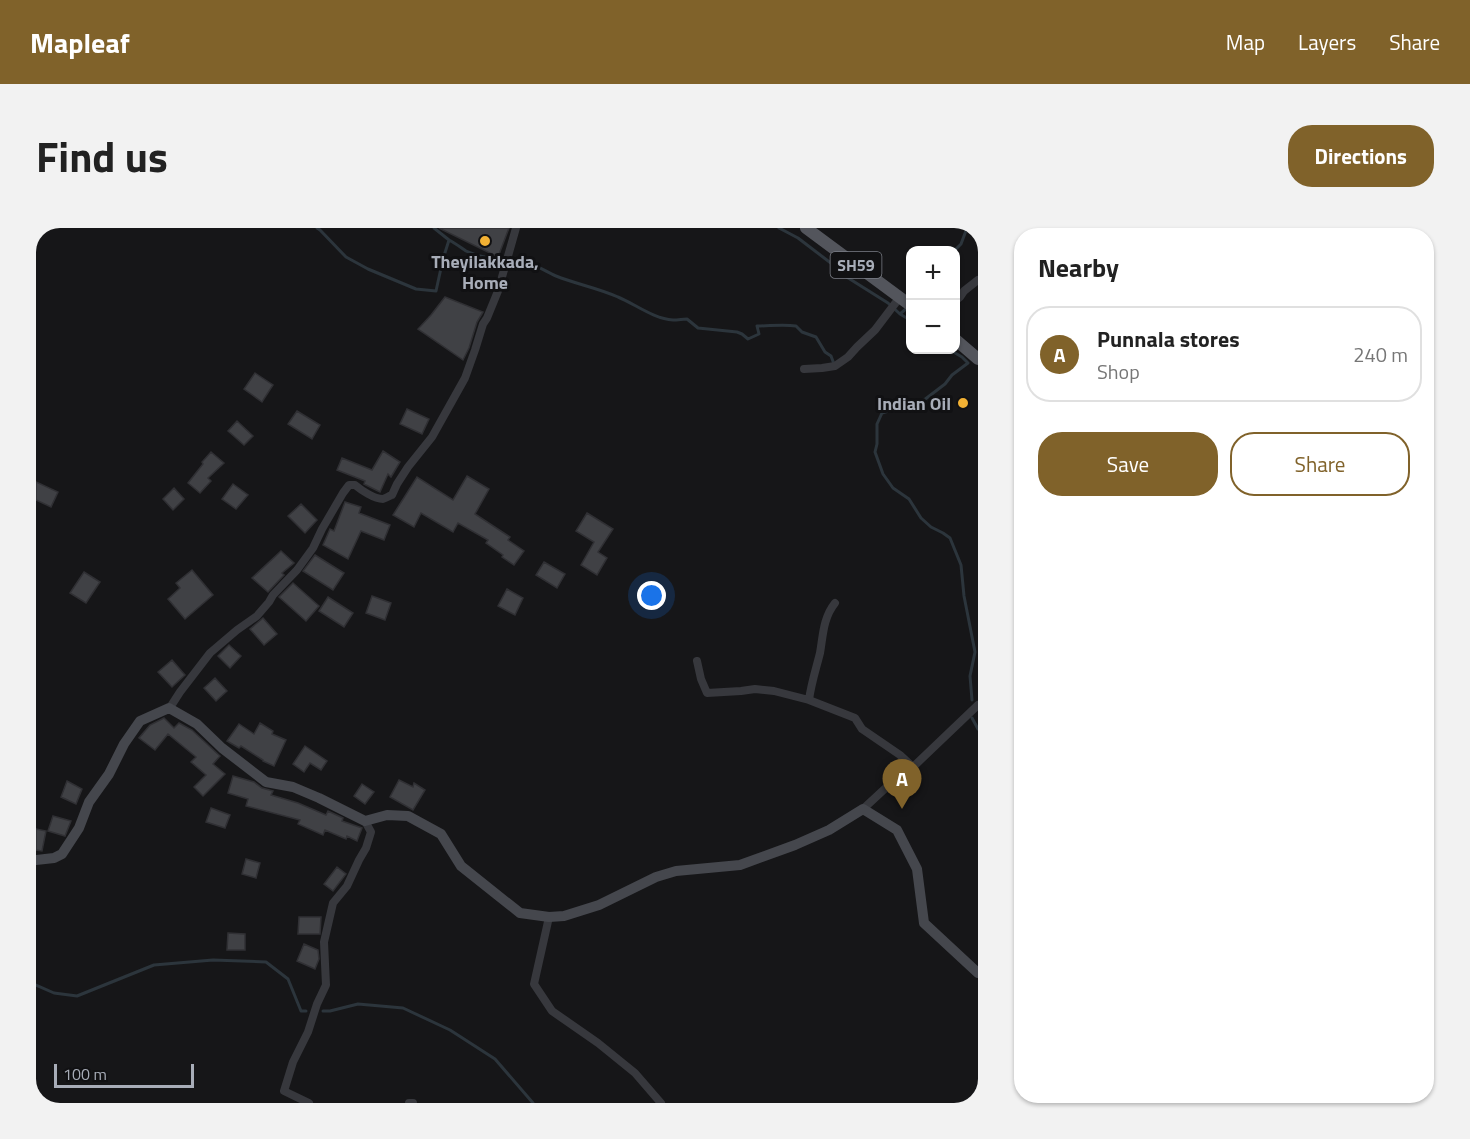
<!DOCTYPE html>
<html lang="en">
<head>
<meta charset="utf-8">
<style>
  body { margin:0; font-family:"Titillium Web",sans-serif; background:#f2f2f2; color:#222 }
  .controls { position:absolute; right:18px; top:18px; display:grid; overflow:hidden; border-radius:12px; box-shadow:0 2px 4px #0004 }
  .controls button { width:54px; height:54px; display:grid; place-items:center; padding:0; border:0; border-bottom:2px solid #e0e0e0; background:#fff; color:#222; font:30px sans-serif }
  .scale { position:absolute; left:18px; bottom:15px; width:140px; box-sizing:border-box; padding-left:6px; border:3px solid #a8adb8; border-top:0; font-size:16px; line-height:21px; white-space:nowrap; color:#a8adb8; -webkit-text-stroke:4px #111113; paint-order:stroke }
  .you { position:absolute; left:616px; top:368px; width:21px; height:21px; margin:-15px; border:4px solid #fff; border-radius:50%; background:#1a73e8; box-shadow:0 0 0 9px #1a73e833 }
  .badge { display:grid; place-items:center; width:39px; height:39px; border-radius:50%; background:#80622a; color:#fff; font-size:20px; font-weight:700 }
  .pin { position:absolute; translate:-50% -50px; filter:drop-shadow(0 2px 3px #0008) }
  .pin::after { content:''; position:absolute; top:32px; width:21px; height:18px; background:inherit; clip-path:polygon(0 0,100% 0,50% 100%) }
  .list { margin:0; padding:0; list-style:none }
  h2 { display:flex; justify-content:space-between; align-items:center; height:78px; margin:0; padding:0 24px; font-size:26px }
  h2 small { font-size:20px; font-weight:400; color:#767676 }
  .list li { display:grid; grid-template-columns:39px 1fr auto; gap:18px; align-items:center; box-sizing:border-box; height:96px; margin:0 12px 12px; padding:0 12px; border:2px solid #e0e0e0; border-radius:24px }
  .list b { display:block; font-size:22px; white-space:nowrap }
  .list p { margin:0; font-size:20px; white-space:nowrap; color:#767676 }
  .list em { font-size:20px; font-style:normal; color:#767676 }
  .actions { display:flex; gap:12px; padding:18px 24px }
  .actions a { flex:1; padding:14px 0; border:2px solid #80622a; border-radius:24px; text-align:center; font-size:21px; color:#80622a }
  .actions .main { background:#80622a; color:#fff }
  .map { position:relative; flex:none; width:942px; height:875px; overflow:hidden; border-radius:24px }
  header { display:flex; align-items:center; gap:36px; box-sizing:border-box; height:84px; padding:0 30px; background:#80622a; color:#fff }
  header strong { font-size:28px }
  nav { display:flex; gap:33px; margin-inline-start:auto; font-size:21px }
  .intro { display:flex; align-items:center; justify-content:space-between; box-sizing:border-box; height:144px; padding:0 36px }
  h1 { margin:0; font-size:42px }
  .button { padding:15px 27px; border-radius:24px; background:#80622a; color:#fff; font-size:21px; font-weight:700 }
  main { display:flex; gap:36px; padding:0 36px }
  aside { flex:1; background:#fff; border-radius:24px; box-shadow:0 2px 4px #0004 }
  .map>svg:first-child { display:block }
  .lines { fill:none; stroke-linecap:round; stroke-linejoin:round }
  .stream { stroke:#2c353c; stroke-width:3 }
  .building { fill:#404145; stroke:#303034; stroke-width:1.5 }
  .minor { stroke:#37383d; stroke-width:8 }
  .secondary { stroke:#45474d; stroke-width:10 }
  .primary { stroke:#53555c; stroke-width:12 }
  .poi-dot { fill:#f2b134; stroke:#111113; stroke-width:2 }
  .labels { text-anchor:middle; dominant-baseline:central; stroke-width:6; stroke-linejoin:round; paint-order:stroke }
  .shield { fill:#111113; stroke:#7b7e86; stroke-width:1.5 }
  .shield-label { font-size:16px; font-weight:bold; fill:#a8adb8 }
  .poi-label { font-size:18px; font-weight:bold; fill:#a8adb8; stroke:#111113 }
</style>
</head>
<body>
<header>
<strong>Mapleaf</strong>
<nav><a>Map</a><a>Layers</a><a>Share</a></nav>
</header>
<div class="intro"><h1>Find us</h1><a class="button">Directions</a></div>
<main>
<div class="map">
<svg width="942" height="875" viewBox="0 0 942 875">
  <rect width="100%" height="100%" fill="#161618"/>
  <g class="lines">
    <path class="stream" d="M281 0 284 2 310 29 332 41 380 61 400 63 407 31 413 12C419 15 424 19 430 23 441 28 457 31 469 31
      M398 0 413 12
      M743 0 762 10 800 39 809 48 852 75 864 86 871 80
      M919 22 925 16 931 0
      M476 33C482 35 485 34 490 35 498 35 512 45 520 48 540 56 562 60 582 69 599 76 618 91 637 92 642 92 647 91 651 91L662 100 701 104 706 106 712 111 723 106 721 98C734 98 747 96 760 98L766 104 780 109 789 124 795 128 798 136
      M864 86 874 92
      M914 122 926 129 932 135 916 147 909 156 888 172 846 185 841 196V216L839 224 847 246 857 260 873 271 885 290 895 299 907 305 914 310 925 337 928 368 939 424 934 448 936 472
      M936 490 942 501
      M0 757 18 765 41 768 118 737 177 732 230 734 252 751 265 783H270
      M287 783H294L322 776 367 780 414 802 459 831 497 875"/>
  </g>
  <path class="building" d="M403 0H473L462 29Z
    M409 69 447 84 441 94 433 120 427 132 382 101 395 87Z
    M219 145 237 157 226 174 208 161Z
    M371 181 393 191 386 206 364 196Z
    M261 183 284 197 276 211 252 196Z
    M201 193 217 208 208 217 192 203Z
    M347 223 364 234 355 249 352 246 344 264 328 256 329 253 301 242 306 230 336 242Z
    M175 224 188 235 172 250 175 253 164 265 152 255 167 236 166 234Z
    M431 248 453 261 439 286 474 309 472 312 488 323 478 337 466 329 467 327 450 315 452 312 422 295 417 304 385 285 378 299 357 287 381 249 417 272Z
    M0 254 22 264 15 279 0 272Z
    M197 256 212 267 200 281 186 271Z
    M138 260 148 271 137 282 127 271Z
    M309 274 325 279 323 285 354 297 348 312 325 303 312 331 287 317 294 301 298 303Z
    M265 276 281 292 269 305 252 288Z
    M551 285 577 301 562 324 571 330 561 347 545 337 558 314 540 303Z
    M245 323 258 335 246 345 248 347 232 364 216 350Z
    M279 327 308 345 297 362 267 343Z
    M508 334 529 346 521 360 500 347Z
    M156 342 177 367 149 391 132 371 144 360 140 355Z
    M48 344 64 354 50 375 34 365Z
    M257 355 283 378 270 393 243 369Z
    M471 361 487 370 479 387 462 378Z
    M336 368 355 375 349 392 330 385Z
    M292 369 317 385 308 399 283 383Z
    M227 390 241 406 228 417 214 401Z
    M193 417 205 428 194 440 182 428Z
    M136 432 149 447 136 459 122 444Z
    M179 450 191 463 180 473 168 460Z
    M128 490 138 500 143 495 156 502 184 528 177 536 189 546 167 568 158 559 170 547 155 534 160 529 132 506 119 522 103 510 114 497Z
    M224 495 237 503 236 506 250 512 238 538 227 533V532L205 518 203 520 191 513 203 496 218 506Z
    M269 518 291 533 285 542 274 535 268 544 257 536Z
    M197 548 218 554 226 560 237 563 235 567 262 575 290 587 292 583 307 590 306 593 326 600 321 613 311 608 310 611 289 602 287 607 262 596 264 592 210 578 212 571 192 565Z
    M363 552 377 559 378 555 389 562 377 582 354 569Z
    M31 553 46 561 40 576 25 569Z
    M326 556 338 564 329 576 318 568Z
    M175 580 194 587 189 600 170 594Z
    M17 588 35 593 29 608 12 603Z
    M0 601 10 603 6 623 0 622Z
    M210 631 224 635 220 650 206 646Z
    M301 639 310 646 297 663 288 656Z
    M263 689H285L284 706H262Z
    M192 705 209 706V722H191Z
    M268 716 282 722 283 731 279 741 261 733Z"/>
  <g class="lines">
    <path class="minor" d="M920 72 924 69 928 63 942 52
      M768 141 786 140 799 138 812 129 821 119 839 102 864 69
      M661 433 665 451 671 465 705 463 719 461 738 463 773 472 819 490 826 501 864 527 877 539
      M773 472C775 456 780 441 784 425 787 408 787 390 799 375
      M135 482V478L144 464 174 425 201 402 221 388 233 374 237 367 261 342 277 320 286 301 307 265 313 257H319C325 262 338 271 347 271 348 271 355 267 356 267L361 256 372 239 396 209 429 150 439 122 447 96 451 90 462 63 480 0
      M827 581 854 556 877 539 942 477
      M513 689 498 756 516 783 562 815 599 845 625 875
      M273 875 248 863 257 834 272 804 281 776 290 757 288 714 297 675 311 658 323 632 330 620 335 604 329 593
      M373 875H377"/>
    <path class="secondary" d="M0 632 18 630 26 626 43 600 53 574 73 546 88 516 104 493 133 480 161 496 186 520 230 554 257 559 283 570 329 593 351 587 372 588 405 606 425 638 484 685 513 689 528 688 563 677 620 649 640 643 704 637 759 617 793 602 827 581 861 602 881 641 888 695 942 745"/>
    <path class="primary" d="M770 0 874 77
      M920 112 942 131"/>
  </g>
  <g class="poi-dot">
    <circle cx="449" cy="13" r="6"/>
    <circle cx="927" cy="175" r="6"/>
  </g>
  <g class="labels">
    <rect class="shield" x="794.5" y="24" width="51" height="26" rx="4.5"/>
    <g class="shield-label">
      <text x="820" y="37">SH59</text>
    </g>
    <g class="poi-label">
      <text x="449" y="33">Theyilakkada,<tspan x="449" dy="21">Home</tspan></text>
      <text x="915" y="175" text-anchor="end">Indian Oil</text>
    </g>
  </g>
</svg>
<div class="controls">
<button>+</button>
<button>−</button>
</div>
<div class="scale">100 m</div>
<div class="you"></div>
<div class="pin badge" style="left:866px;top:581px">A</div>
</div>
<aside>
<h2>Nearby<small></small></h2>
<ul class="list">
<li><span class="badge">A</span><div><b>Punnala stores</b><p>Shop</p></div><em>240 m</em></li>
</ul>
<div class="actions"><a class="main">Save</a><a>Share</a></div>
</aside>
</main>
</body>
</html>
